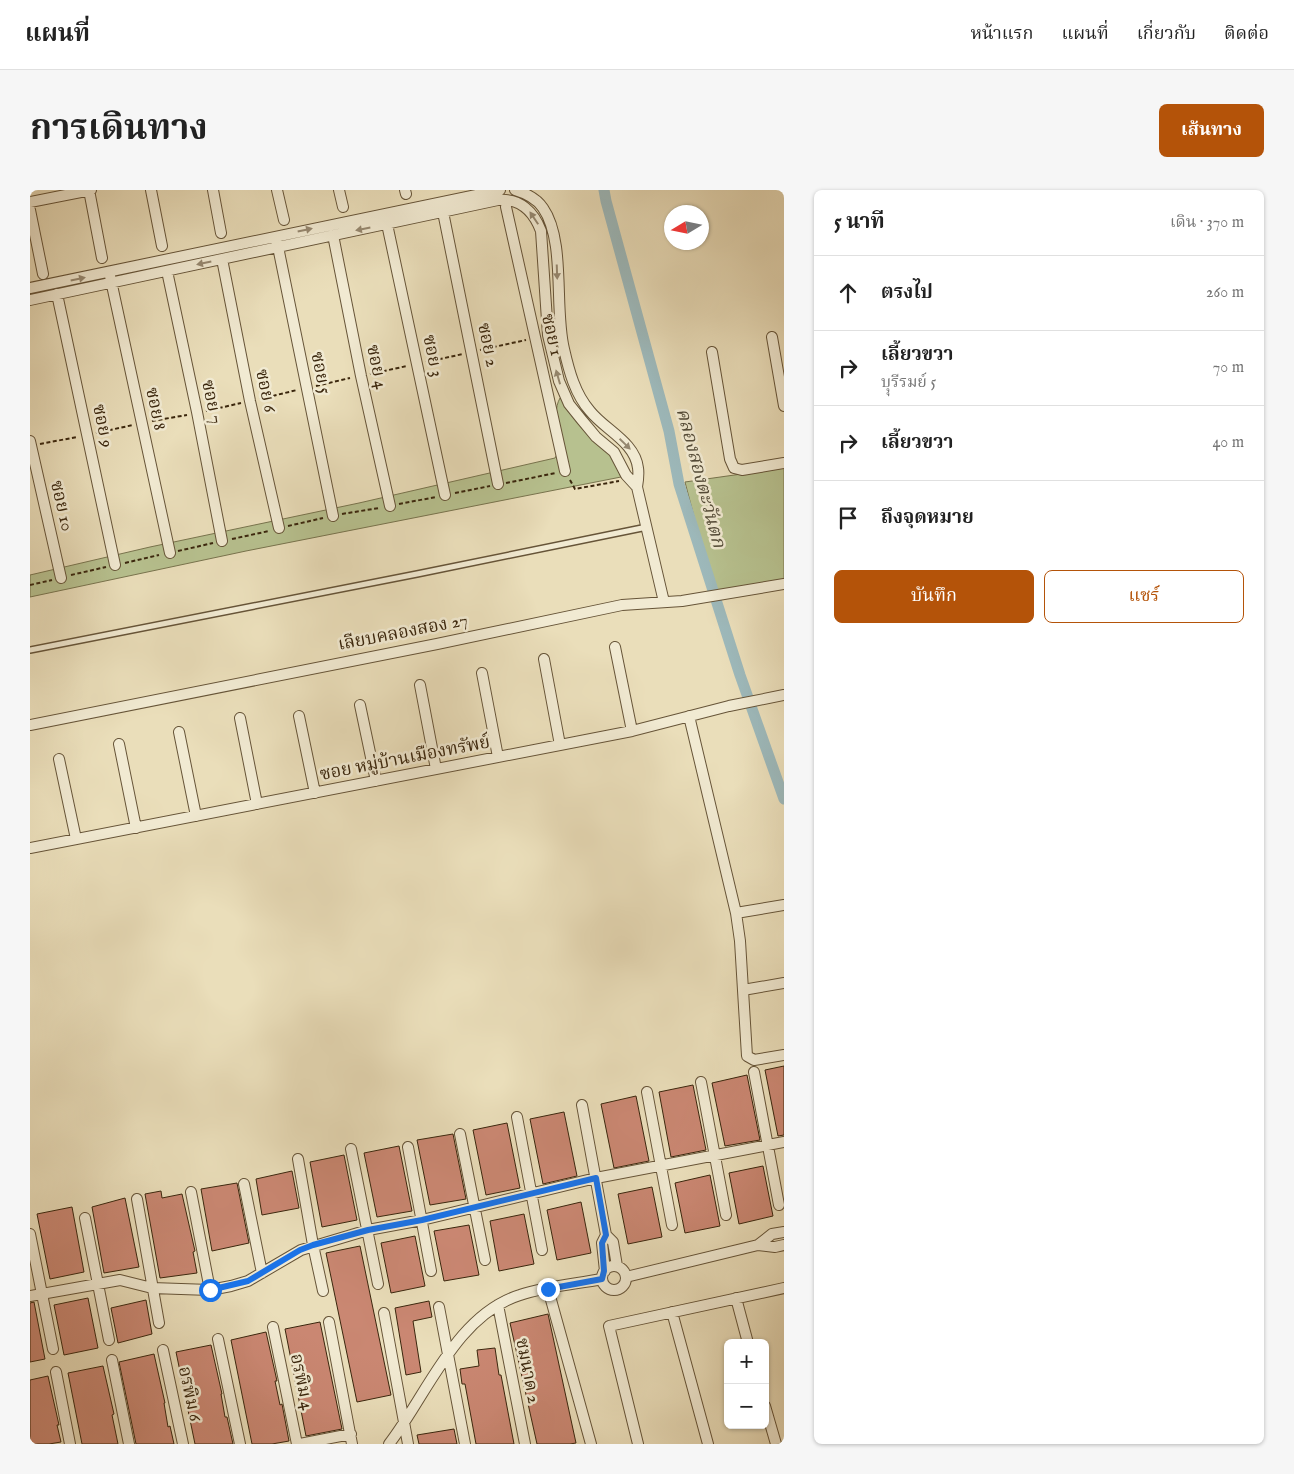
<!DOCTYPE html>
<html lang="th">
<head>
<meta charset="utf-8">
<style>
  body { margin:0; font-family:"IM FELL English","Noto Serif Thai",serif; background:#f6f6f6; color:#222 }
  .controls { position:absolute; right:15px; bottom:15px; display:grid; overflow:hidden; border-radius:8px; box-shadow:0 1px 4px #0004 }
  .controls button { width:45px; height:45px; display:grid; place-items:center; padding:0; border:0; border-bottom:1px solid #e0e0e0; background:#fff; color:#222; font:25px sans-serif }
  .compass { position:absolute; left:634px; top:15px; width:45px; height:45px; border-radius:50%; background:#fff; box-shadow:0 1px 4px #0004; rotate:260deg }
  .stop { position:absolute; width:15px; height:15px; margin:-11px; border:4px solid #1a73e8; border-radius:50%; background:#fff }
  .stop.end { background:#1a73e8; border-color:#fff; box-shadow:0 1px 5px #0008 }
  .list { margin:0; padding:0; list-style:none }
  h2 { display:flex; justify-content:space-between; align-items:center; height:65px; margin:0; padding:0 20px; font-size:21px }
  h2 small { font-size:16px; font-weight:400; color:#767676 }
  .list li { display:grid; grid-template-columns:32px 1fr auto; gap:15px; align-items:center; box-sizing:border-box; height:75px; padding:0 20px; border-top:1px solid #e0e0e0 }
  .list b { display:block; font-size:19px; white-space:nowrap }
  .list p { margin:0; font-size:16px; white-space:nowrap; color:#767676 }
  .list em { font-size:16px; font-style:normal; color:#767676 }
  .actions { display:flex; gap:10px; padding:15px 20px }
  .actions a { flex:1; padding:11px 0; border:1px solid #b45309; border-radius:8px; text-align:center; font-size:18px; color:#b45309 }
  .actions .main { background:#b45309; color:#fff }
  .icon { flex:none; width:28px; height:28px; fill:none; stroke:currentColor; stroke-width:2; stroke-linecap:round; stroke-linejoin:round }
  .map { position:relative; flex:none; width:754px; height:1254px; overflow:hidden; border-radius:8px }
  header { display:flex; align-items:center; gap:30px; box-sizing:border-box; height:70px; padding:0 25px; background:#fff; border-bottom:1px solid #e0e0e0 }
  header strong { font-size:24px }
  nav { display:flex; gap:28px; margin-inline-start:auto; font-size:18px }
  .intro { display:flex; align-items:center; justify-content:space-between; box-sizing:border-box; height:120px; padding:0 30px }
  h1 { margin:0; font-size:35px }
  .button { padding:12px 22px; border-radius:8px; background:#b45309; color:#fff; font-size:18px; font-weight:700 }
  main { display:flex; gap:30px; padding:0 30px }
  aside { flex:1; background:#fff; border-radius:8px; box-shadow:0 1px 4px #0004 }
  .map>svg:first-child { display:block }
  .green { fill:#b7c18f; stroke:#78744e }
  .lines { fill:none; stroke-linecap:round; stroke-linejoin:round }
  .canal { stroke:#9db9bb; stroke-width:11 }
  .building { fill:#ca8772; stroke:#3a260d }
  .service-casing { stroke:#665438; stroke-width:8 }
  .minor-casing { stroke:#665438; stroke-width:12 }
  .path { stroke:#3a260d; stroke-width:2; stroke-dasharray:4 2.5; stroke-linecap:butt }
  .service { stroke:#f1ead2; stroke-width:5 }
  .minor { stroke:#f1ead2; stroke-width:10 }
  .oneway { fill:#968870 }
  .route { stroke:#1a73e8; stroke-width:6 }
  .labels { text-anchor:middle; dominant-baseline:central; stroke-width:5; stroke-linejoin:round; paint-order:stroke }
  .street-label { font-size:18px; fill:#3a260d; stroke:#f1ead2 }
  .water-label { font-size:19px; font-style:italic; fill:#534b38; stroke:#f1ead2 }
</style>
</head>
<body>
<header>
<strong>แผนที่</strong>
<nav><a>หน้าแรก</a><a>แผนที่</a><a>เกี่ยวกับ</a><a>ติดต่อ</a></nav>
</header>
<div class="intro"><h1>การเดินทาง</h1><a class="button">เส้นทาง</a></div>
<main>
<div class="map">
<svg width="754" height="1254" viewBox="0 0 754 1254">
  <rect width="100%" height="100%" fill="#eadeba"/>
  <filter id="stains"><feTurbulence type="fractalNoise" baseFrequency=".004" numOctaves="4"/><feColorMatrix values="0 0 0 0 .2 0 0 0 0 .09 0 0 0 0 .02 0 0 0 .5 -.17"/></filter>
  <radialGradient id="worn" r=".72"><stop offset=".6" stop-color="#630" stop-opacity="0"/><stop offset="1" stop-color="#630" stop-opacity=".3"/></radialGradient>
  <path class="green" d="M530 208 582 265 591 287 216 361 0 407V385L120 357 329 313 525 268C537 250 519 228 530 208Z
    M754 278V393L685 407 655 292Z"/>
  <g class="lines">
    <path class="canal" d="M574 0 576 11 639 241 649 294 710 485 754 609"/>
  </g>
  <path class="building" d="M754 876V945L748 946 735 880Z
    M717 885 730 950 695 956 682 893Z
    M663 895 676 960 641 967 629 902Z
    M606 906 619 971 584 978 571 914Z
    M534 922 547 986 513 994 500 929Z
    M477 933 490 998 456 1005 443 940Z
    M423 944 436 1009 400 1015 387 950Z
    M369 956 382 1021 347 1027 334 963Z
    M314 965 327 1030 292 1037 280 972Z
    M733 976 743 1026 709 1034 699 983Z
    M262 981 269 1018 232 1025 226 989Z
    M680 985 690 1036 655 1043 645 993Z
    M207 993 219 1053 182 1061 171 999Z
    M622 997 632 1047 598 1054 588 1004Z
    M131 1001 132 1008 152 1004 165 1061 163 1062 167 1083 130 1088 115 1004Z
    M95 1008 109 1077 74 1083 62 1017Z
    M551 1012 561 1063 527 1070 517 1020Z
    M42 1017 54 1082 20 1089 7 1024Z
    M494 1024 504 1074 469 1081 460 1031Z
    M439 1035 449 1085 414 1091 404 1041Z
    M385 1046 395 1096 361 1103 351 1053Z
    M330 1056 361 1205 327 1212 296 1063Z
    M58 1108 68 1158 34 1165 24 1115Z
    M116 1110 122 1144 88 1153 81 1118Z
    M399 1111 402 1127 383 1131 391 1182 376 1185 365 1118Z
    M4 1112 15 1169 0 1172V1113Z
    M518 1124 546 1253 540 1254H507L480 1133Z
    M290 1132 312 1239 276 1246 255 1139Z
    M236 1142 247 1191H245L250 1215 252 1214 259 1251 242 1254H222L201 1150Z
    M181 1155 192 1204H191L195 1227H197L203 1254H165L146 1162Z
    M465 1158 469 1185H471L484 1254H446L435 1194H432L430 1179 449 1176 447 1160Z
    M124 1164 135 1213H134L138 1237 140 1236 144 1254H106L89 1172Z
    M73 1176 84 1224 82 1225 88 1254H52L38 1183Z
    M18 1186 29 1235H27L31 1252 19 1254H0V1190Z
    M424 1239 427 1254H389L387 1245Z"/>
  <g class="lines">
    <g class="service-casing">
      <path id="service" d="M0 460 387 384 617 337"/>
    </g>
    <g class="minor-casing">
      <path id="minor" d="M59 0 72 68
        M121 0 132 56
        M183 0 191 43
        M247 0 254 30
        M309 0 313 17
        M375 0 376 4
        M485 0C495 3 507 9 513 18 536 51 524 119 534 159 539 181 545 204 560 221 575 240 605 252 608 278 609 284 608 291 607 297L634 412
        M0 12 61 0
        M476 17 535 281
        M0 20 13 84
        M413 22 468 294
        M357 34 415 305
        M303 45 331 186 360 316
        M247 52 303 326
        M192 69 220 211 249 338
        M137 81 167 222 192 351
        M80 86 140 363
        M0 98 470 0
        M27 104 85 375
        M0 110 468 10C490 8 504 22 511 41L518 145 529 191 539 214 551 229 566 247 584 262 596 285 607 297
        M742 147 754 216
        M682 162 700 269 704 278 712 280 754 273
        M0 251 31 388
        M585 457 602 541
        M514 469 530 555
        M452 483 468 567
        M390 495 406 579
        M330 515 346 591
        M269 526 285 603
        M659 526 706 723 710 751 717 866 724 870 754 865
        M210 528 227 614
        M0 535 407 454 592 415 652 411 754 394
        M149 542 166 626
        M89 554 106 638
        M29 569 46 649
        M0 658 602 541 699 516 754 505
        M706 723 754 715
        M713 800 754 793
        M724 882 749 1015
        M671 892 696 1025
        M617 902 642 1035
        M552 915 576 1045 583 1052 587 1076
        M487 927 512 1060
        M430 944 455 1070
        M378 957 401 1081
        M321 959 348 1094
        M268 969 283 1055 293 1101
        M214 994 232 1083
        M161 1002 180 1100
        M107 1009 129 1133
        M55 1028 79 1150
        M0 1044 23 1159
        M728 1055 742 1044 754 1042
        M572 1088a12 12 0 1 1 24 0a12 12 0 1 1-24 0Z
        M575 1081 572 1053 576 1045
        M596 1087 728 1055 745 1057 754 1055
        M518 1099 561 1254
        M0 1106 90 1090 122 1098 180 1100 201 1096 218 1091 271 1060 338 1040 392 1030 566 988 754 952
        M706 1108 718 1153
        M468 1115 495 1254
        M409 1117 435 1254
        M642 1122 678 1254
        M354 1123 378 1254
        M299 1132 322 1254
        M243 1137 267 1254
        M188 1149 210 1254
        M133 1160 153 1254
        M82 1170 99 1254
        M26 1182 40 1254
        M735 1216 746 1254
        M270 1254 321 1244
        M359 1254C397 1205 426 1125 490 1105 516 1096 546 1094 572 1089
        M608 1254 579 1136 754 1098"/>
    </g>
    <path class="path" d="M450 160 496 150
      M396 172 433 164
      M340 184 377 176
      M286 196 320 188
      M230 209 267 200
      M176 221 211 213
      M122 231 157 225
      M66 243 103 235
      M10 254 47 247
      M540 290 545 299 589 291
      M476 293 526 283
      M425 303 460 296
      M369 314 406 307
      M312 324 349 318
      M258 336 293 328
      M202 349 239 341
      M148 361 183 353
      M95 373 129 365
      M41 385 76 377
      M0 395 22 390"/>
    <use href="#service" class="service"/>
    <use href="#minor" class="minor"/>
  </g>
  <defs><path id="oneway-solid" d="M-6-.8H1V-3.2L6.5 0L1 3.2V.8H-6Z" transform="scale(1.25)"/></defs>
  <g class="oneway">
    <use href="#oneway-solid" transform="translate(504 28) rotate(-124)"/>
    <use href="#oneway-solid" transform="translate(333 39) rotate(169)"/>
    <use href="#oneway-solid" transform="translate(275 40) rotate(-12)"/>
    <use href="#oneway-solid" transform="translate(174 73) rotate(168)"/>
    <use href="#oneway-solid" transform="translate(527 82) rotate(88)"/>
    <use href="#oneway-solid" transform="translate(48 89) rotate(-12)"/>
    <use href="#oneway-solid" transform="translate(528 187) rotate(-106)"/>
    <use href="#oneway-solid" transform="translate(595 254) rotate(44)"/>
  </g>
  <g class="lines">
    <path class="route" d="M180 1100 218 1091 270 1060 283 1055 338 1040 392 1030 566 988 576 1045 572 1053 574 1081 572 1089 518 1099"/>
  </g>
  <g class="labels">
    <g class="street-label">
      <text transform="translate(521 145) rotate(77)">ซอย 1</text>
      <text transform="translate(457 155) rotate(78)">ซอย 2</text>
      <text transform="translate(402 166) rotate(78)">ซอย 3</text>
      <text transform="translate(346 177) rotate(78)">ซอย 4</text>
      <text transform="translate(290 183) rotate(78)">ซอย 5</text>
      <text transform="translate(235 201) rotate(78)">ซอย 6</text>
      <text transform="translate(181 212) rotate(78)">ซอย 7</text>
      <text transform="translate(125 219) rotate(78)">ซอย 8</text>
      <text transform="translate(72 236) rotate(78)">ซอย 9</text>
      <text transform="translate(31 316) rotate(77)">ซอย 10</text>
      <text transform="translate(373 443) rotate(-11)">เลียบคลองสอง 27</text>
      <text transform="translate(375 569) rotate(-11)">ซอย หมู่บ้านเมืองทรัพย์</text>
      <text transform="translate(497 1181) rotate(79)">ชมนาด 2</text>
      <text transform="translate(271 1192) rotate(78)">อรพิม 4</text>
      <text transform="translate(159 1204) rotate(78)">อรพิม 6</text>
    </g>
    <g class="water-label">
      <text transform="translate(670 288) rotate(75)">คลองสองตะวันตก</text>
    </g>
  </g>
  <rect width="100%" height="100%" filter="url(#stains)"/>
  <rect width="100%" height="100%" fill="url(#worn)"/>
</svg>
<div class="controls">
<button>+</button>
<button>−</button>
</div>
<svg class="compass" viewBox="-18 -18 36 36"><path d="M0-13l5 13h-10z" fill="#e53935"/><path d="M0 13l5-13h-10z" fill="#767676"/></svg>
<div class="stop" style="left:180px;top:1100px"></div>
<div class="stop end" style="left:518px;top:1099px"></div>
</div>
<aside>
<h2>5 นาที<small>เดิน · 370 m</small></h2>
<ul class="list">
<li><svg class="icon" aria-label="ahead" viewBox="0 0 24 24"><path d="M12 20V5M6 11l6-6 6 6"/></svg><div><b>ตรงไป</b></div><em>260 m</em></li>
<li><svg class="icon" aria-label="right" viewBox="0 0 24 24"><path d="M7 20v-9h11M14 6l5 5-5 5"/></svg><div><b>เลี้ยวขวา</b><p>บุุรีรมย์ 5</p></div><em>70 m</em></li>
<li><svg class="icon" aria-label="right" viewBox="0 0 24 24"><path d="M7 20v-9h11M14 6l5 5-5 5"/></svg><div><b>เลี้ยวขวา</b></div><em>40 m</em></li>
<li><svg class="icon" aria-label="arrive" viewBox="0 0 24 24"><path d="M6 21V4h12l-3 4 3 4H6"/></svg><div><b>ถึงจุดหมาย</b></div></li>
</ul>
<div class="actions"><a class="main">บันทึก</a><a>แชร์</a></div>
</aside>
</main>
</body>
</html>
